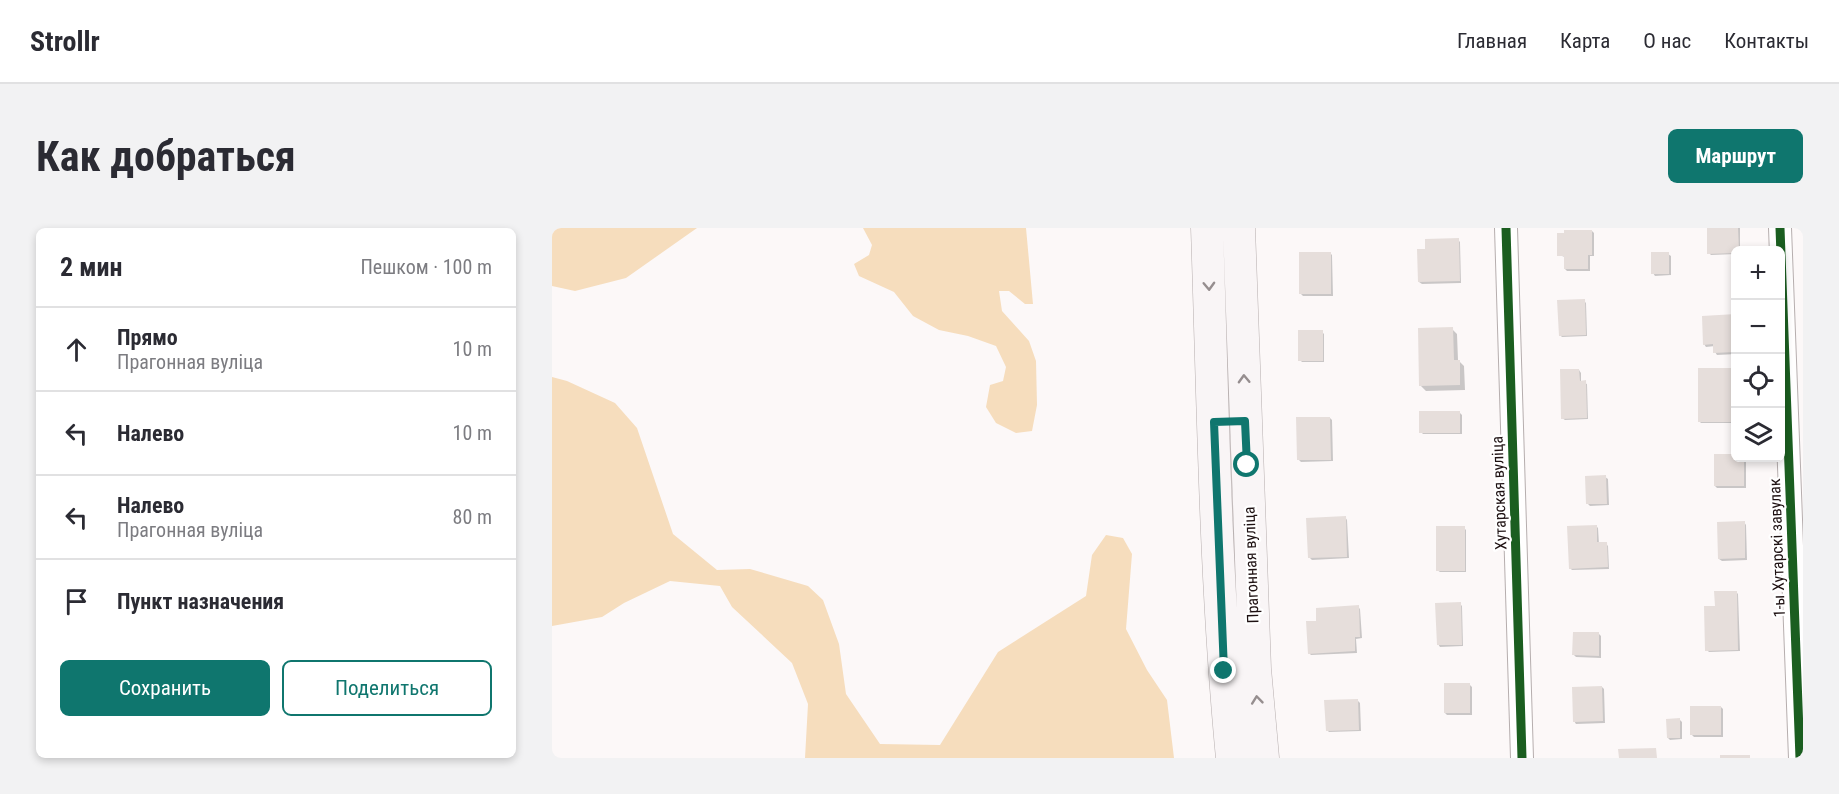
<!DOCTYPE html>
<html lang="ru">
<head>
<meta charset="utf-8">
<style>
  body { margin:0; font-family:"Roboto Condensed",sans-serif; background:#f2f2f3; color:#2b2b33 }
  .controls { position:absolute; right:18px; top:18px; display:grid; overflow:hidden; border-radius:9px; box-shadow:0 3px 9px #0003 }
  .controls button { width:54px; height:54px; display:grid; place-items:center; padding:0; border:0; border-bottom:2px solid #e1e1e2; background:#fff; color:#2b2b33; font:30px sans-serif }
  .stop { position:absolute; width:18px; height:18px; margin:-14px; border:4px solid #0f766e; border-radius:50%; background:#fff }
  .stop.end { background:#0f766e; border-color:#fff; box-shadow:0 2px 6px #0008 }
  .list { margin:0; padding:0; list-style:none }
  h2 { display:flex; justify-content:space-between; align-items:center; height:78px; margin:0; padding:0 24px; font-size:26px }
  h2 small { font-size:20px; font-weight:400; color:#7c7c81 }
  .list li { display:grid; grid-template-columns:39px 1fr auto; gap:18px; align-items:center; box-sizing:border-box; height:84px; padding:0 24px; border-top:2px solid #e1e1e2 }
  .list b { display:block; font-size:22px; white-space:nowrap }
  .list p { margin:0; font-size:20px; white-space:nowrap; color:#7c7c81 }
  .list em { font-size:20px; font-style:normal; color:#7c7c81 }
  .actions { display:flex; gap:12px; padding:18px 24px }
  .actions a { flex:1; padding:14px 0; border:2px solid #0f766e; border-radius:9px; text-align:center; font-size:21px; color:#0f766e }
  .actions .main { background:#0f766e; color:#fff }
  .icon { flex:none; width:33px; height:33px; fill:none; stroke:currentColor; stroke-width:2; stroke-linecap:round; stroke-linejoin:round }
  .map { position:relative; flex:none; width:1251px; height:530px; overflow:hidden; border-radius:9px }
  header { display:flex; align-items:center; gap:36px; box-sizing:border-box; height:84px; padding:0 30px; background:#fff; border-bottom:2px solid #e1e1e2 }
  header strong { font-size:28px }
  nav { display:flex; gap:33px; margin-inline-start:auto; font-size:21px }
  .intro { display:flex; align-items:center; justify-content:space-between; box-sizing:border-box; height:144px; padding:0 36px }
  h1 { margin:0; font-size:42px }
  .button { padding:15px 27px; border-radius:9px; background:#0f766e; color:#fff; font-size:21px; font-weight:700 }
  main { display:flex; gap:36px; padding:0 36px }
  aside { flex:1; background:#fff; border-radius:9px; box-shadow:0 3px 9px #0003 }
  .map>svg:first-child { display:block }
  .green { fill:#f6ddbd }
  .shadow { fill:#0003 }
  .building { fill:#e6dedb }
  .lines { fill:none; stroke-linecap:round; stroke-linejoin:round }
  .street-casing { stroke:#b6aeae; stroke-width:24 }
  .secondary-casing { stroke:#b6aeae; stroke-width:33 }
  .street { stroke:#fffefe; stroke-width:22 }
  .secondary { stroke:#f9f5f6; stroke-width:32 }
  .cycleway-casing { stroke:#fff; stroke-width:13 }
  .cycleway { stroke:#1b5e20; stroke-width:9 }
  .oneway { stroke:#968e8f }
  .route { stroke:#0f766e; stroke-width:8 }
  .labels { text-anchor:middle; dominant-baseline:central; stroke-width:4.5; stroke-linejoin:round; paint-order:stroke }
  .street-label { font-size:16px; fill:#1e1112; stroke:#fff }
</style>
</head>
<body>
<header>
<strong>Strollr</strong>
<nav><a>Главная</a><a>Карта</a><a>О нас</a><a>Контакты</a></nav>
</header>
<div class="intro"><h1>Как добраться</h1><a class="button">Маршрут</a></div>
<main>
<aside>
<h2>2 мин<small>Пешком · 100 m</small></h2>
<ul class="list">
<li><svg class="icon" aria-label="ahead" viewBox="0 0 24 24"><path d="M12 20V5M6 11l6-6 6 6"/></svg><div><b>Прямо</b><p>Прагонная вуліца</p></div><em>10 m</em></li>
<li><svg class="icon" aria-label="left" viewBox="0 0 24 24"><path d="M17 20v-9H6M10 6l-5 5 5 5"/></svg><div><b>Налево</b></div><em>10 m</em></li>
<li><svg class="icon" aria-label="left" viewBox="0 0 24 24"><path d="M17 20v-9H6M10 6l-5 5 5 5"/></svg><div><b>Налево</b><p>Прагонная вуліца</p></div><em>80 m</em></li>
<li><svg class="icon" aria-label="arrive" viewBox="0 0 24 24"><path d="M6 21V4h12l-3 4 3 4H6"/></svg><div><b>Пункт назначения</b></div></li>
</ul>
<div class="actions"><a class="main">Сохранить</a><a>Поделиться</a></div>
</aside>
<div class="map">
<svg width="1251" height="530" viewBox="0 0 1251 530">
  <rect width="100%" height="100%" fill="#fcf8f8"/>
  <path class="green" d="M2 0H145L74 50 23 63 0 58V2Z
    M311 0H474L481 76H473L457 63H447L450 83 477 113 484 133 485 177 480 203 464 205 444 195 434 179 438 157 451 153 454 139 444 118 416 108 387 102 361 88 342 64 307 48 302 36 317 27 320 17Z
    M0 149 15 153 63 175 85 200 121 306 165 342 198 341 256 358 271 372 287 416 294 466 328 516 388 517 446 424 534 368 540 327 554 307 571 310 580 326 574 401 595 442 615 472 622 530H253L256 476 240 435 180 379 168 358 118 353 72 375 50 389 0 398Z"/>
  <path class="shadow" d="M1156 0H1188V22H1184V26L1159 27 1157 25Z
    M1040 3 1042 5V28H1038V43H1015L1013 41V29L1007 27Z
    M906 12 908 14 909 55 870 56 867 54Z
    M778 25 780 27 781 68H751L749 66Z
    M1116 26 1119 28V47L1103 48 1101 45Z
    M1032 73 1034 75 1035 108 1010 109 1008 107Z
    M1184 88V126L1165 127 1163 124V118L1154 119 1152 116Z
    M900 101 905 106 906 132 912 138 913 162 874 163 869 158Z
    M770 104 772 106V134H750L748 132Z
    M1184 141V195H1149L1147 193Z
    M1027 142 1029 145V154L1035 156 1036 191 1013 192 1010 190Z
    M908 185 910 187V206H871L869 204Z
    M778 190 780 192 781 233 749 234 747 232Z
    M1184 230H1194V260H1165L1163 258Z
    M1053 249 1056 251 1057 277 1038 278 1036 276Z
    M793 289 795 292 797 330 760 332 757 329Z
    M1192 294 1194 297 1195 332 1170 333 1167 331Z
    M1044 298 1046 300 1047 316H1054L1056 318 1057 341 1020 342 1018 340Z
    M912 300 914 302V344H888L885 342Z
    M1184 364 1186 366 1188 423 1157 424 1155 422 1164 379Z
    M908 376 910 378 911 418 888 419 886 416Z
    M806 379 808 381 810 410 804 411 805 425 759 427 757 425 766 394Z
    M1047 406 1049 408V430L1024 429 1022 427Z
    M917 456 920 459V487H895L893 485Z
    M1050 459 1052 461 1053 495 1024 496 1022 493Z
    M806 473 808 475 809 503 777 504 775 502Z
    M1169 479 1171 481V509H1142L1140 507Z
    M1128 492 1130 494V511L1118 512 1116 510Z"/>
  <path class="building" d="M1155 0H1186L1187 22H1184V25L1155 26Z
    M1012 2H1040V27H1036V41H1012V28H1005V5H1012Z
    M907 10 908 53 866 54 865 21H873V11Z
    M747 24H779V66H747Z
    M1099 24H1117V46H1099Z
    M1033 71 1034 107 1007 108 1005 72Z
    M1184 86V124L1161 125V116L1151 117 1150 88Z
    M901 99 902 132H908V157L867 158 866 100Z
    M746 102H771V133H746Z
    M1146 140H1184V194H1146Z
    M1008 141H1027L1028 153 1034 152 1035 190 1009 191Z
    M867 183H908V205H867Z
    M744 189H778L779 232H745Z
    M1162 226H1184V230H1192V258H1162Z
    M1054 247 1055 276H1034L1033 248Z
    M794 288 795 329 756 330 754 290Z
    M1193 293V330L1166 331 1165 294Z
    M1045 297V314H1055L1056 339 1017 341 1015 298Z
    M884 298H913V343H884Z
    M1162 363H1185L1186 422 1153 423 1152 378H1163Z
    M909 374 910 417H885L883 375Z
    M807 377 808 409H803V423L756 426 754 393H764V380Z
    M1021 404H1047V428L1020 427Z
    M892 455H918V485H892Z
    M1050 458 1051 493 1021 494 1020 459Z
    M806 471 807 502 774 503 772 472Z
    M1138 478H1169V507H1138Z
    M1128 490V510H1115L1114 491Z
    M1104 520 1105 530H1067L1066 521Z
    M1168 527H1198V530H1168Z"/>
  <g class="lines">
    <g class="street-casing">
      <path id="street" d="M954 0 970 530
        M1228 0 1248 530"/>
    </g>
    <g class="secondary-casing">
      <path id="secondary" d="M655 0C661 177 663 354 680 530
        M687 0 703 441 711 530"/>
    </g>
    <use href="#street" class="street"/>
    <use href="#secondary" class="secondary"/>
    <g class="cycleway-casing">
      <path id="cycleway" d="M954 0 970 530
        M1228 0 1248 530"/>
    </g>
    <use href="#cycleway" class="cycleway"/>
  </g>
  <defs><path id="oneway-chevron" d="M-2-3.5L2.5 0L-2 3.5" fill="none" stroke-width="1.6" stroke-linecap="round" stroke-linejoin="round" transform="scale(1.5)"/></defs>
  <g class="oneway">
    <use href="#oneway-chevron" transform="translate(657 58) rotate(88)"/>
    <use href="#oneway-chevron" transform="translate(692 151) rotate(-92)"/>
    <use href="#oneway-chevron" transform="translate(705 472) rotate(-96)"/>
  </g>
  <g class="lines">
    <path class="route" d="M672 443 662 194 693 193 695 237"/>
  </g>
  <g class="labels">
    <g class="street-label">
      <text transform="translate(947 265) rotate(-92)">Хутарская вуліца</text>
      <text transform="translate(1225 320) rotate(-92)">1-ы Хутарскі завулак</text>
      <text transform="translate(699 337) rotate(-92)">Прагонная вуліца</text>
    </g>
  </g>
</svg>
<div class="controls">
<button>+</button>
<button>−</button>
<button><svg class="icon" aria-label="locate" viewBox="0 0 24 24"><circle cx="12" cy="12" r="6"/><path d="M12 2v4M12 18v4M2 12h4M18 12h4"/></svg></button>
<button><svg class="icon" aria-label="layers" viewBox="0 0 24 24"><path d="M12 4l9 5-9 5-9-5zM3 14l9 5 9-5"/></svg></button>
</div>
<div class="stop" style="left:695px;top:237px"></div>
<div class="stop end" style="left:672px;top:443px"></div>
</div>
</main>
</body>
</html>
